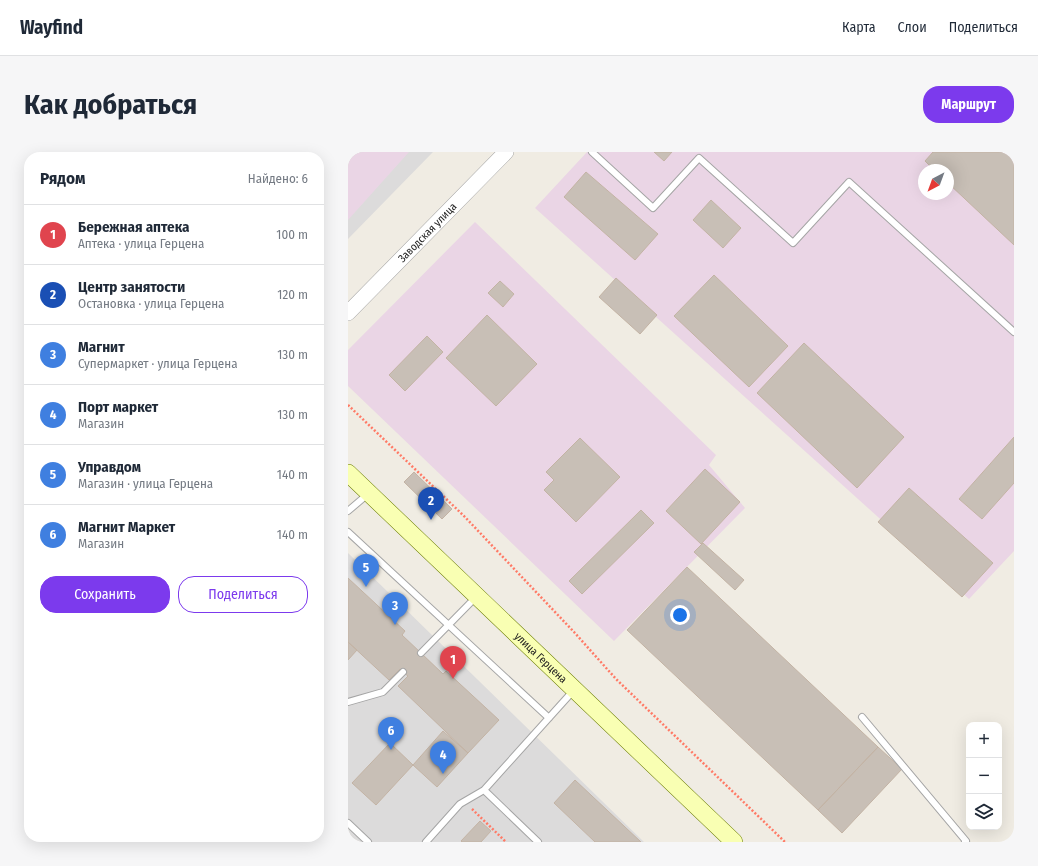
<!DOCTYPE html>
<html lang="ru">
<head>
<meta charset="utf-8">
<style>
  body { margin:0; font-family:"Fira Sans Condensed",sans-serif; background:#f6f6f7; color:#1f2937 }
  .controls { position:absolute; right:12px; bottom:12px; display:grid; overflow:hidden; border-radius:8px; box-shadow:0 4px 16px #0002 }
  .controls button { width:36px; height:36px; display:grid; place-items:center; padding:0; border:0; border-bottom:1px solid #e0e1e3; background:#fff; color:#1f2937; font:20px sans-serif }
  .compass { position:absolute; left:570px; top:12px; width:36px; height:36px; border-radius:50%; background:#fff; box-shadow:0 4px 16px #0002; rotate:221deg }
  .you { position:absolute; left:332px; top:463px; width:14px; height:14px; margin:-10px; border:3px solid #fff; border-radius:50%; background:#1a73e8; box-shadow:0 0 0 6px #1a73e833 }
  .badge { display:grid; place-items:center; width:26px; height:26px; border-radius:50%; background:#7c3aed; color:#fff; font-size:13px; font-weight:700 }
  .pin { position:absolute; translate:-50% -33px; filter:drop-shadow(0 1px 2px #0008) }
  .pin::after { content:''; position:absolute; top:21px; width:14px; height:12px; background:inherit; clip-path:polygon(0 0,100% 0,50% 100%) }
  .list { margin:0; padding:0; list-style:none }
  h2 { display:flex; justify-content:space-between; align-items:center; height:52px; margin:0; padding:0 16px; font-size:17px }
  h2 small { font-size:13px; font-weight:400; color:#747a83 }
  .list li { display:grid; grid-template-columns:26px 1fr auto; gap:12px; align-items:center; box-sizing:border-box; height:60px; padding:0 16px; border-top:1px solid #e0e1e3 }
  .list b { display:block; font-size:15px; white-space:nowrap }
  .list p { margin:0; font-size:13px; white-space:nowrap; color:#747a83 }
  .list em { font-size:13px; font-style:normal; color:#747a83 }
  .actions { display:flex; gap:8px; padding:12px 16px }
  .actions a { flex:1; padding:9px 0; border:1px solid #7c3aed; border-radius:16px; text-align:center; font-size:14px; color:#7c3aed }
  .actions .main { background:#7c3aed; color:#fff }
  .icon { flex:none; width:22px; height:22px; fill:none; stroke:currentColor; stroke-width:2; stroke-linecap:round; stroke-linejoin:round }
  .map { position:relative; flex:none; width:666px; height:690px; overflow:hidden; border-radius:16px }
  header { display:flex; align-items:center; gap:24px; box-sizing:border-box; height:56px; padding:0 20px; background:#fff; border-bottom:1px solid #e0e1e3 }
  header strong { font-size:19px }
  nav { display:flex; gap:22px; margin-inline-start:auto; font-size:14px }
  .intro { display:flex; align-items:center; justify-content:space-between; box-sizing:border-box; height:96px; padding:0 24px }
  h1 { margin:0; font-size:28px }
  .button { padding:10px 18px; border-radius:16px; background:#7c3aed; color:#fff; font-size:14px; font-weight:700 }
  main { display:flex; gap:24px; padding:0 24px }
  aside { flex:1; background:#fff; border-radius:16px; box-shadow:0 4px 16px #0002 }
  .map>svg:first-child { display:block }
  .residential { fill:#dcdbdb }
  .industrial { fill:#ead5e5; fill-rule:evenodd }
  .building { fill:#c8bfb6; stroke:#c3b3a4 }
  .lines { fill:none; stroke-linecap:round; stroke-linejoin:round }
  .service-casing { stroke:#a5a5a5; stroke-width:8 }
  .tertiary-casing { stroke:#a5a5a5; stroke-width:16 }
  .secondary-casing { stroke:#697b00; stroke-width:18 }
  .path { stroke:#ff7a66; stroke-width:2.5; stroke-dasharray:2 2; stroke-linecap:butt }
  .service { stroke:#fff; stroke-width:6 }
  .tertiary { stroke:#fff; stroke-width:15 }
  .secondary { stroke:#f9ffb3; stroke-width:17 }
  .labels { text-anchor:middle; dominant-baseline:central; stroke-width:3.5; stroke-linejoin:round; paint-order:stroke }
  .street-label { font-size:11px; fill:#1e1e1e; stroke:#fff }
</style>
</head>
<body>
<header>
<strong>Wayfind</strong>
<nav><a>Карта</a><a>Слои</a><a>Поделиться</a></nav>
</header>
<div class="intro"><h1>Как добраться</h1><a class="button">Маршрут</a></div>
<main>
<aside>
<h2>Рядом<small>Найдено: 6</small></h2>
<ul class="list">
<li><span class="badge" style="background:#e0444e">1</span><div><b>Бережная аптека</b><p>Аптека · улица Герцена</p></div><em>100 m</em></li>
<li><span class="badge" style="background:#1a4fb4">2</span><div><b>Центр занятости</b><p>Остановка · улица Герцена</p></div><em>120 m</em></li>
<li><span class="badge" style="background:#3f7fe0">3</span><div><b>Магнит</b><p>Супермаркет · улица Герцена</p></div><em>130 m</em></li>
<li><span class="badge" style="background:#3f7fe0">4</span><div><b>Порт маркет</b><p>Магазин</p></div><em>130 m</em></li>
<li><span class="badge" style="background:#3f7fe0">5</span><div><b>Управдом</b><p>Магазин · улица Герцена</p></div><em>140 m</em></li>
<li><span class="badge" style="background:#3f7fe0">6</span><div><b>Магнит Маркет</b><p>Магазин</p></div><em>140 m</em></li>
</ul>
<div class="actions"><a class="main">Сохранить</a><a>Поделиться</a></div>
</aside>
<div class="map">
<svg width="666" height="690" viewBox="0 0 666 690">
  <rect width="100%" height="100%" fill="#f0ece3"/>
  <path class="residential" d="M0 0H85L0 87Z
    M0 401 296 690H0Z"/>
  <path class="industrial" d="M0 0H61L0 68Z
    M239 0H666V399L621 447 187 56ZM576 18H600V42H576Z
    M127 70 368 303 361 313 397 356 266 489 0 234V198Z"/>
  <path class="building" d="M306 0H324L316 9Z
    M585 0H666V93L600 31V18H586L577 9Z
    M238 20 310 82 287 108 216 45Z
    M363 48 393 76 375 96 345 68Z
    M366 123 440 194 401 235 326 164Z
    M268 126 309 163 292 182 251 145Z
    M152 129 166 142 155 155 140 141Z
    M139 163 189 212 148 254 98 206Z
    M79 184 95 200 57 239 41 223Z
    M456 191 556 285 509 336 409 241Z
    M666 285V331L634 367 611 347Z
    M232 286 272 325 228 370 196 338 206 328 198 320Z
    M357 317 392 350 353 392 318 359Z
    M66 320 104 357 94 367 56 330Z
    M561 336 645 411 614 445 530 370Z
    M293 358 306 371 234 442 221 429Z
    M355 391 396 428 387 438 346 400Z
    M339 415 530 595 470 658 279 478Z
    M0 426 57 479 54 483 73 501 95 522 98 519 151 568 120 601 50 534 60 524 55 520 52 517 41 528 0 490Z
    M0 490 9 498 0 508Z
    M95 579 120 601 89 635 65 613Z
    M42 591 65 613 28 653 4 631Z
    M530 595 554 617 494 681 470 658Z
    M227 628 293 690H247L206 651Z
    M132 669 143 679 133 690H114L113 689Z"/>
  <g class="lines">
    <g class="service-casing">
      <path id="service" d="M244 0 305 56 351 6 445 91 501 30 666 180
        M0 359 20 342
        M0 380 201 566
        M73 501 128 445
        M0 550 35 540 55 520
        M514 565 618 689 617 690
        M0 671 20 690
        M78 690 112 652 136 638
        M190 690 136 638 226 538"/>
    </g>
    <g class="tertiary-casing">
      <g id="tertiary">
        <path id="s1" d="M0 161 158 0"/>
      </g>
    </g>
    <g class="secondary-casing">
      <g id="secondary">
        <path id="s2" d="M0 321 386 690"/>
      </g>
    </g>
    <path class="path" d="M0 253 116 364 226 480 268 527 437 690
      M124 657 158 690"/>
    <use href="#service" class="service"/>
    <use href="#tertiary" class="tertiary"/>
    <use href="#secondary" class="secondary"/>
  </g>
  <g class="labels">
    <g class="street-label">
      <text stroke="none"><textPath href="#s1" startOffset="113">Заводская улица</textPath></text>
      <text stroke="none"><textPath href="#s2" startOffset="267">улица Герцена</textPath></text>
    </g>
  </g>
</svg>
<div class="controls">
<button>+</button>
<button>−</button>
<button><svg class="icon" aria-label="layers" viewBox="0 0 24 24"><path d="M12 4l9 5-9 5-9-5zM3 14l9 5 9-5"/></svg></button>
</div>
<svg class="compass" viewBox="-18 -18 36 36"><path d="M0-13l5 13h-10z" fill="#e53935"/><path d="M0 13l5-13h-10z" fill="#747a83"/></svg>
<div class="you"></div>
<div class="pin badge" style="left:105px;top:527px;background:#e0444e">1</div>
<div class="pin badge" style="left:83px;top:368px;background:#1a4fb4">2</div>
<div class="pin badge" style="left:47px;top:473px;background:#3f7fe0">3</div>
<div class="pin badge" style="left:95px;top:622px;background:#3f7fe0">4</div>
<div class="pin badge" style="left:18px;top:435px;background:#3f7fe0">5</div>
<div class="pin badge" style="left:43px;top:598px;background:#3f7fe0">6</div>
</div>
</main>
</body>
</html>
